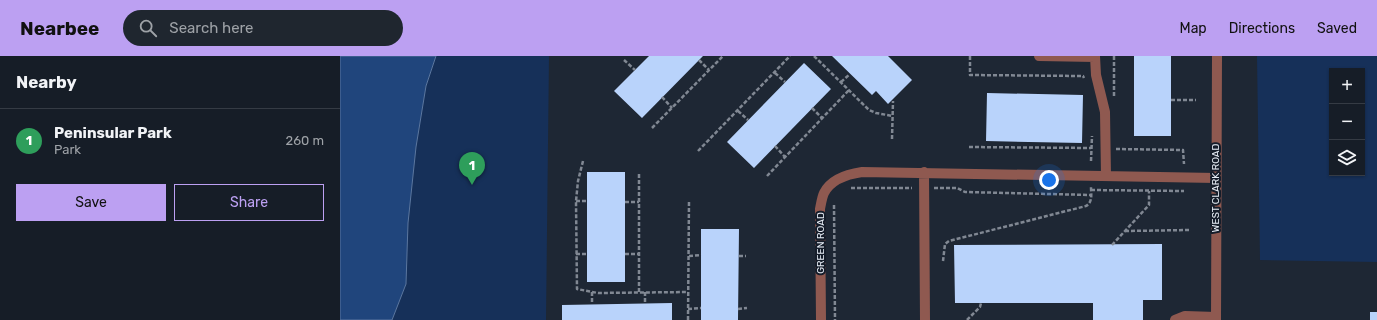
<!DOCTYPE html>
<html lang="en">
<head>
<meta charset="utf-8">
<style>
  body { margin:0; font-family:Rubik,sans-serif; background:#1f262f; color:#f1f3f6 }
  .controls { position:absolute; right:12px; top:12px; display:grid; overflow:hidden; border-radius:0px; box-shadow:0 1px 3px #0004 }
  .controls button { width:36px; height:36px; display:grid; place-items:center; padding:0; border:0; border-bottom:1px solid #353b44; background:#161d27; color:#f1f3f6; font:20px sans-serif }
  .you { position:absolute; left:709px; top:124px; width:14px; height:14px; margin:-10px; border:3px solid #fff; border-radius:50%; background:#1a73e8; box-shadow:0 0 0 6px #1a73e833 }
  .badge { display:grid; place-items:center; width:26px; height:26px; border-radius:50%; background:#bca0f2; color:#fff; font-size:13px; font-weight:700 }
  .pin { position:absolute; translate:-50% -33px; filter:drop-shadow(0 1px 2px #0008) }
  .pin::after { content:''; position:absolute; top:21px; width:14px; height:12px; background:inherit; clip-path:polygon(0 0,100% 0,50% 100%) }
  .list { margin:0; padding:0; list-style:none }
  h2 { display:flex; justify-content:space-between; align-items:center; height:52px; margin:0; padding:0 16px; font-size:17px }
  h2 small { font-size:13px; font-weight:400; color:#9ea2a7 }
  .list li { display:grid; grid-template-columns:26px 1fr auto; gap:12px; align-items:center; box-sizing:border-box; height:64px; padding:0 16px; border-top:1px solid #353b44 }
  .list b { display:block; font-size:15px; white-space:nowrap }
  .list p { margin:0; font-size:13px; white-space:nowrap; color:#9ea2a7 }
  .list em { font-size:13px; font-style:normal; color:#9ea2a7 }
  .actions { display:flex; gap:8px; padding:12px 16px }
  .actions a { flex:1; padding:9px 0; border:1px solid #bca0f2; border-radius:0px; text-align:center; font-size:14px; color:#bca0f2 }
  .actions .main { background:#bca0f2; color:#111 }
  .icon { flex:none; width:22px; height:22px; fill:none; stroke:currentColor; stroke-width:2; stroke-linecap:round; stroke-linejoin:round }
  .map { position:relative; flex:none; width:1037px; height:264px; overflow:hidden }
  header { display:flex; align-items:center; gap:24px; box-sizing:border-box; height:56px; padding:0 20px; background:#bca0f2; color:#111 }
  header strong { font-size:19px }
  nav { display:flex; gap:22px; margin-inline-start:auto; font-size:14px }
  .search { width:280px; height:36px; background:#1f262f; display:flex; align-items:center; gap:10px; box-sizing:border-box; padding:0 14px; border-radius:22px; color:#9ea2a7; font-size:15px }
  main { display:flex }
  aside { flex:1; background:#161d27 }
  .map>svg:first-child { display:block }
  .green { fill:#163059; fill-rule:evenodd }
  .water { fill:#20457c; stroke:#5b77a0 }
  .building { fill:#b9d3fb }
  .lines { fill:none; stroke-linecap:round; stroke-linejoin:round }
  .path { stroke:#818893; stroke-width:2.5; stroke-dasharray:4 2; stroke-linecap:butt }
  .minor { stroke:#8f5950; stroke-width:10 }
  .labels { text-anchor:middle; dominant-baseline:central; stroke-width:4; stroke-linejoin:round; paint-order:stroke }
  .street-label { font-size:10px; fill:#e6ecf5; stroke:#151d2a }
</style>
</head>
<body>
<header>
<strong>Nearbee</strong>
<div class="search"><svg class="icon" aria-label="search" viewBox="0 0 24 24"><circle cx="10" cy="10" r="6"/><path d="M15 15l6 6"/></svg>Search here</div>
<nav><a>Map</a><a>Directions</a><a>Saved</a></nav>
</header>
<main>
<aside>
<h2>Nearby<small></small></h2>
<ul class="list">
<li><span class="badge" style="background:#2e9e5b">1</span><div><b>Peninsular Park</b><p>Park</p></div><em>260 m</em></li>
</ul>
<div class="actions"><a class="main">Save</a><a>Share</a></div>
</aside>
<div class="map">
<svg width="1037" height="264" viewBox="0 0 1037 264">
  <rect width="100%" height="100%" fill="#1e2734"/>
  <path class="green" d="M96 0H209L206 264H52L66 228 68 167 76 91 86 30Z
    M917 0H1037V206L920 204ZM992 15H1022V117H992Z"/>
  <path class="water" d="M0 0H96L86 30 76 91 68 167 66 228 52 264H0Z"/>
  <path class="building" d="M309 0H363L302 62 274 35Z
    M492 0H548L572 24 548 48 536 35 532 39Z
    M794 0H831V80H794Z
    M464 7 491 33 414 112 387 86Z
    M647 37 743 39 742 87 646 85Z
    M247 116H285V226H247Z
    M361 173H399L398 264H361Z
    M822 188V244H803V264H753V247H615L614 189Z
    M332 247V264H222V249Z
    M1030 256H1037V264H1030Z"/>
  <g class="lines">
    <path class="path" d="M474 0 529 54 536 57 553 60
      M630 0V19L743 20 744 22
      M774 0V40
      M284 4 295 14
      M359 4 369 14
      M435 17 445 26
      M501 26 510 18
      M322 41 332 52
      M831 44H856
      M472 52 482 62
      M398 55 408 64
      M312 72 383 0
      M552 83 553 45
      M435 90 445 101
      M629 91 751 92
      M776 93 843 94 844 108
      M358 95 450 0
      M243 105 238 125 236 145 237 233 258 237 348 236
      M751 105 752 80
      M427 120 509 34
      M511 132H572
      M594 132H617L625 136 751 139
      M751 134 844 135
      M236 145H248
      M285 146H299
      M494 149 495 264
      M785 175 851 174
      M772 189 809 149V135
      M236 198H247
      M285 198H300
      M349 200 361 199
      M399 200H406
      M603 205 605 188 609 185 746 150C753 146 751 138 751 131
      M252 236V248
      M299 236V117
      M305 236V248
      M348 253 361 252
      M398 253 407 252
      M348 264 349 144
      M627 264 640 251 641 247"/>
    <path class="minor" d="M699 0 755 1
      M755 0 756 19 765 56 766 120
      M584 116 585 264
      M481 264 480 153C481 148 482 141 484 137 491 123 508 118 522 116L876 122
      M835 264 845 260 876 261
      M876 264 877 0"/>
  </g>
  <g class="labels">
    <g class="street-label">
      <text transform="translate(876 132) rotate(-90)">WEST CLARK ROAD</text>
      <text transform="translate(481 187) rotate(-90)">GREEN ROAD</text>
    </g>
  </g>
</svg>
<div class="controls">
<button>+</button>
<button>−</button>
<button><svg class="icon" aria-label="layers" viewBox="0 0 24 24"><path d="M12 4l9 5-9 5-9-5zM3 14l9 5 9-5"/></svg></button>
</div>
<div class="you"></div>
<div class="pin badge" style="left:132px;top:129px;background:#2e9e5b">1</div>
</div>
</main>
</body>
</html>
